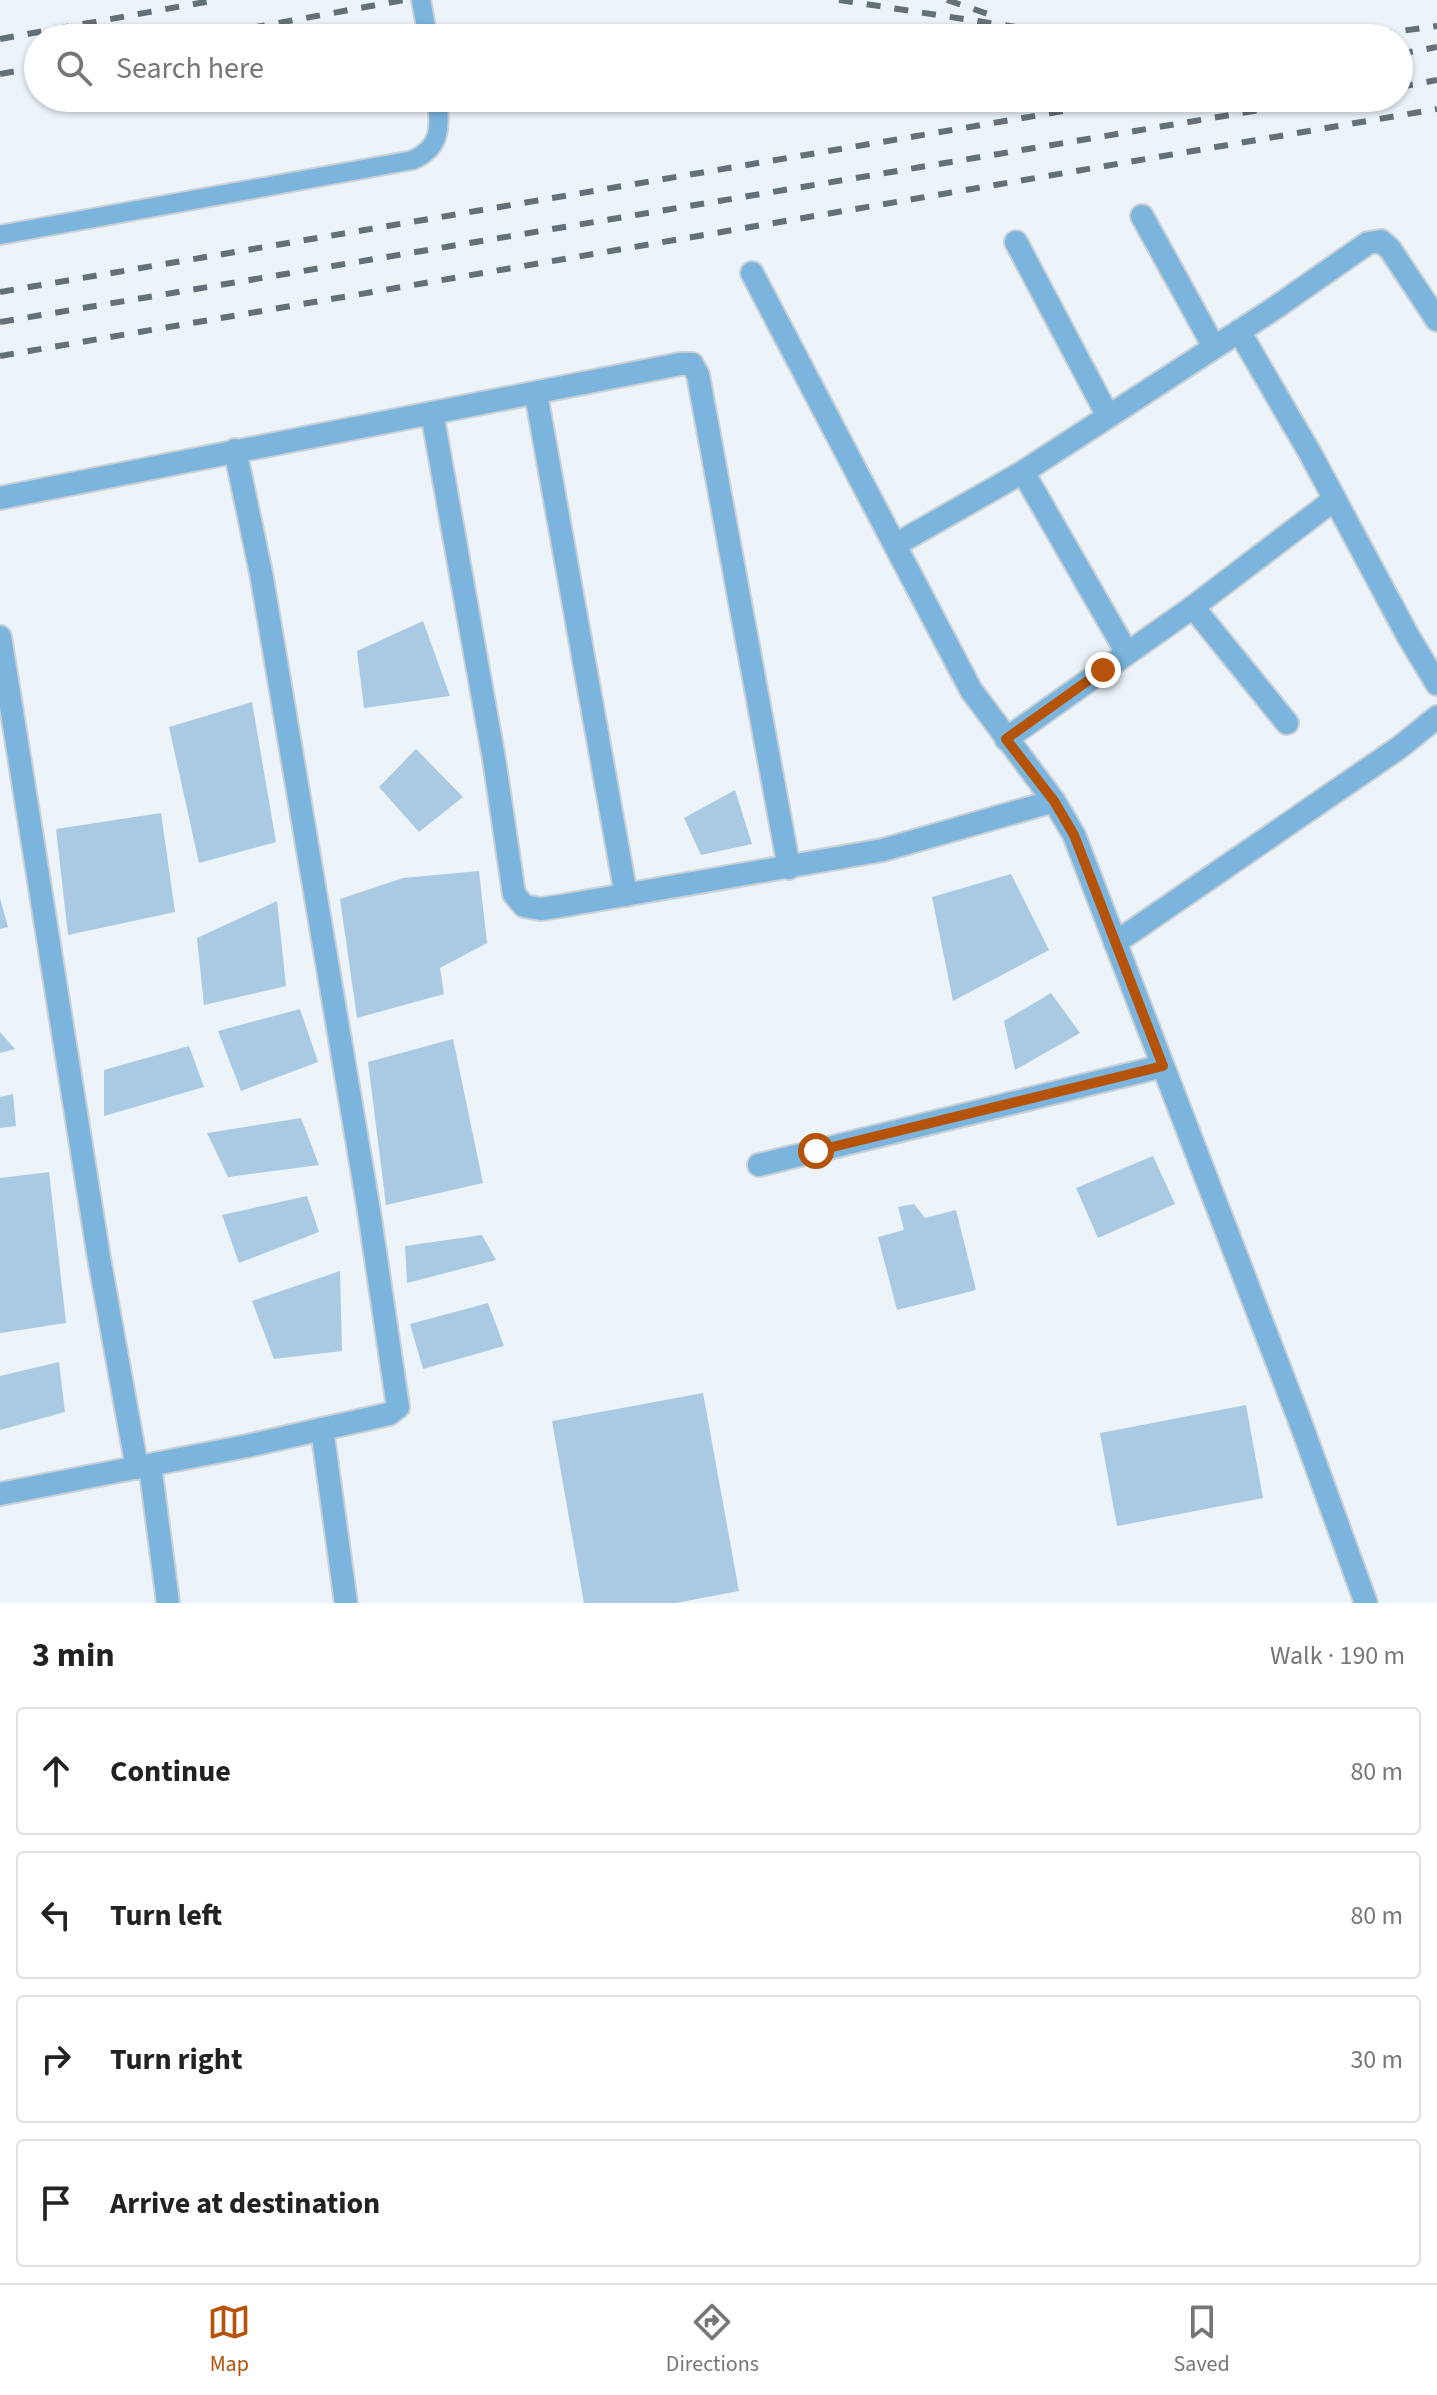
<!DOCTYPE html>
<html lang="en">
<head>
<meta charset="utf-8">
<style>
  body { margin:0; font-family:"Source Sans 3",sans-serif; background:#f6f6f6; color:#222 }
  .stop { position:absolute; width:24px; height:24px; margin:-18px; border:6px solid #b45309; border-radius:50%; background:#fff }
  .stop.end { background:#b45309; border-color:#fff; box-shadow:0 2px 8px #0008 }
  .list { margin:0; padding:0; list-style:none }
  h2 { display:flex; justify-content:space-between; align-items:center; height:104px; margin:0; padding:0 32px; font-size:34px }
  h2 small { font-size:26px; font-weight:400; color:#767676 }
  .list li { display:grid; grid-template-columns:52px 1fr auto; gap:24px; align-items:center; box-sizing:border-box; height:128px; margin:0 16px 16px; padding:0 16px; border:2px solid #e0e0e0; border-radius:8px }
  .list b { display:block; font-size:30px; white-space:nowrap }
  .list em { font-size:26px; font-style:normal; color:#767676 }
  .icon { flex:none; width:44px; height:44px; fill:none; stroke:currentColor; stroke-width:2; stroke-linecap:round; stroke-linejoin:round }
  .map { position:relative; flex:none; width:1437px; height:1603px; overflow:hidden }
  .search { position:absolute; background:#fff; box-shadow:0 2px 6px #0004; left:24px; right:24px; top:24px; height:88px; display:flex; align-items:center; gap:20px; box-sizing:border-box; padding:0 28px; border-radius:44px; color:#767676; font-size:30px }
  .sheet { height:680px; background:#fff }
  nav { display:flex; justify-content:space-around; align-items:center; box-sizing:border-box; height:112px; border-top:2px solid #e0e0e0; background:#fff; font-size:22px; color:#767676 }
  nav a { display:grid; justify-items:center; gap:4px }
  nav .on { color:#b45309 }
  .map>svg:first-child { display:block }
  .building { fill:#a9cae2 }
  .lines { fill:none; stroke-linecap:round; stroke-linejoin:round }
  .service-casing { stroke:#c9d1d7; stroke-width:22 }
  .minor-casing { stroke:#c9d1d7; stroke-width:26 }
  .service { stroke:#7bb4dd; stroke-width:18 }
  .minor { stroke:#7bb4dd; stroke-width:22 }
  .rail { stroke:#647078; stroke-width:6; stroke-dasharray:14 14; stroke-linecap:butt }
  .route { stroke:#b45309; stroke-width:10 }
</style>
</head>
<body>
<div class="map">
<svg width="1437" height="1603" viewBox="0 0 1437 1603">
  <rect width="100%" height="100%" fill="#edf4f9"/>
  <path class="building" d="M423 621 450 696 364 708 357 651Z
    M252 702 276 842 199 863 169 727Z
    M416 749 463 797 419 832 379 787Z
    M735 790 752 844 701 855 684 818Z
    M161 813 175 912 68 935 56 829Z
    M479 871 487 943 440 968 444 994 357 1018 340 899 403 878Z
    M1011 874 1049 950 953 1001 932 897Z
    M0 898 8 927 0 929Z
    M277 901 286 986 204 1005 197 938Z
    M1051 993 1080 1033 1015 1070 1004 1021Z
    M300 1009 318 1062 241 1091 218 1031Z
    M0 1032 15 1049 0 1053Z
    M453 1039 483 1183 386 1205 368 1062Z
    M189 1046 204 1087 104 1116V1070Z
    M13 1094 16 1126 0 1128V1097Z
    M301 1118 319 1165 228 1177 207 1133Z
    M1153 1156 1175 1204 1098 1238 1076 1188Z
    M49 1172 66 1323 0 1333V1178Z
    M307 1196 319 1232 239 1263 222 1215Z
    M914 1204 925 1218 956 1210 976 1290 897 1310 878 1237 904 1230 898 1207Z
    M482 1235 496 1260 407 1283 405 1246Z
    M340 1271 342 1351 274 1359 252 1301Z
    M488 1303 504 1346 423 1369 410 1324Z
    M59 1362 65 1412 0 1430V1376Z
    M703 1393 739 1591 676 1603H584L552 1421Z
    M1246 1405 1263 1498 1117 1526 1100 1433Z"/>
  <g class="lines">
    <g class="service-casing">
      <path id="service" d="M421 0 428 38
        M0 235 413 160C442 147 440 126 437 98"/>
    </g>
    <g class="minor-casing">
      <path id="minor" d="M1142 216 1214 347
        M1016 242 1108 416
        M752 273 971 690 1054 801 1074 835 1301 1424 1366 1603
        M1239 331 1310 453 1408 636 1437 684
        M536 394 626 895
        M432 413 494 759 514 894 524 906 541 909 561 906 883 850 1054 801
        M1023 472 1127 653
        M0 498 680 364H692L698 375 789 868
        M895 545 1023 472 1272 310 1368 243 1381 241 1390 249 1437 320
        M1193 607 1287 723
        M0 637 99 1258 137 1468
        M1006 739 1193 607 1335 499
        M1115 943 1400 747 1437 717
        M759 1165 1163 1066
        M322 1429 346 1603
        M150 1465 168 1603
        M0 1494 247 1446 389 1414 398 1407 368 1205 261 573 235 450"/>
    </g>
    <use href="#service" class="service"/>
    <use href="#minor" class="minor"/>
    <path class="rail" d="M839 0 1036 30 1113 38
      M947 0 991 15
      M196 38 404 0
      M1350 38 1437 26
      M0 39 216 0
      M1399 54 1437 47
      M0 74 38 67
      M1399 87 1437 80
      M0 292 1140 98
      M0 322 1331 98
      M0 356 1437 109"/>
  </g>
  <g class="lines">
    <path class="route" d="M816 1151 1163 1066 1074 835 1054 801 1006 739 1103 670"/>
  </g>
</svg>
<div class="stop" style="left:816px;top:1151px"></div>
<div class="stop end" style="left:1103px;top:670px"></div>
<div class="search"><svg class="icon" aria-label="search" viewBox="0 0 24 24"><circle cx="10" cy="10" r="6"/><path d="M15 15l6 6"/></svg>Search here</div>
</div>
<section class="sheet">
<h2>3 min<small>Walk · 190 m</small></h2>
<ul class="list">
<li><svg class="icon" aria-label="ahead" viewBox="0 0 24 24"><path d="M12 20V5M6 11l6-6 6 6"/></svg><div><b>Continue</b></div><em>80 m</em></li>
<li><svg class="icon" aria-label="left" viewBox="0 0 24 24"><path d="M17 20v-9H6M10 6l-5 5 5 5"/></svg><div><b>Turn left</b></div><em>80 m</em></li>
<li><svg class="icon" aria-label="right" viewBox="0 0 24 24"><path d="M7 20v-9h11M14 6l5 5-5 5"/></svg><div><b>Turn right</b></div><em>30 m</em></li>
<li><svg class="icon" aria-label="arrive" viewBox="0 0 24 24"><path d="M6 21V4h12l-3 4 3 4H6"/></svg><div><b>Arrive at destination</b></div></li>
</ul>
</section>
<nav>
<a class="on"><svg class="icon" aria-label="map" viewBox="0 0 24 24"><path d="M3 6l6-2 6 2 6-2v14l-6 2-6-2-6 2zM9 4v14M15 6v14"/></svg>Map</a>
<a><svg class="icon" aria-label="directions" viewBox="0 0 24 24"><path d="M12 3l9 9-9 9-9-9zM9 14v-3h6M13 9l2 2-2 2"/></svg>Directions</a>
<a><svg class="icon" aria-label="saved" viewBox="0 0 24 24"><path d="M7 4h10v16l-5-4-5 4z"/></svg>Saved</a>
</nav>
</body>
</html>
